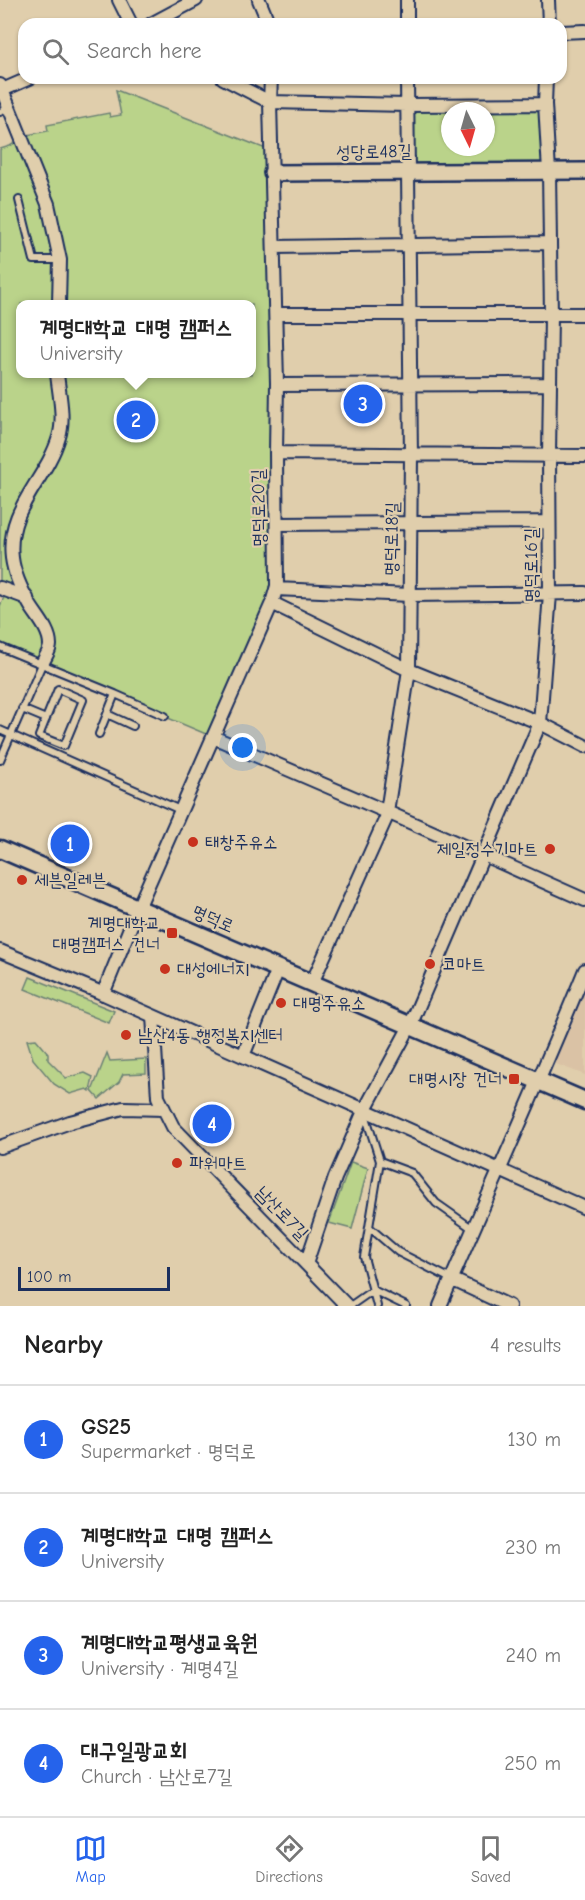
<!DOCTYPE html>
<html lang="en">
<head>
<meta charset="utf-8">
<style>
  body { margin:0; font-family:"Comic Neue","Poor Story",sans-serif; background:#f2f2f2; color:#222 }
  .compass { position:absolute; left:441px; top:102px; width:54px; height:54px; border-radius:50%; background:#fff; box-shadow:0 2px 4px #0004; rotate:175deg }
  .scale { position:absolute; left:18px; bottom:15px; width:152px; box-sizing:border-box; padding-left:6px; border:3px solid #1b2f5e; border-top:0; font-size:16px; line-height:21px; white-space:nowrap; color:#1b2f5e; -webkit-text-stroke:4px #e0ceac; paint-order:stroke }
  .you { position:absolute; left:243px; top:748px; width:21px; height:21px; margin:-15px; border:4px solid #fff; border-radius:50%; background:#1a73e8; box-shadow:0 0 0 9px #1a73e833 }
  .badge { display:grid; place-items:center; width:39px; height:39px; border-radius:50%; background:#2563eb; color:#fff; font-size:20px; font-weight:700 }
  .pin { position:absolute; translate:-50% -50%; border:3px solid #fff; box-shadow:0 2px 6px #0006 }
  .popup { position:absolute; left:16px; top:300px; width:240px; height:78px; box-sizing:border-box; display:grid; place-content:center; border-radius:12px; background:#fff; filter:drop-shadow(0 2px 4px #0005); font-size:20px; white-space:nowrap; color:#767676 }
  .popup b { font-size:22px; color:#222 }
  .popup::after { content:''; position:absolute; left:50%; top:100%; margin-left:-12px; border:12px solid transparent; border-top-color:#fff }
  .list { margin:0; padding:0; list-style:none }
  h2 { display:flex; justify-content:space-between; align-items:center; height:78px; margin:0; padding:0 24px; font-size:26px }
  h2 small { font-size:20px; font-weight:400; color:#767676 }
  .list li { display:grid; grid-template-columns:39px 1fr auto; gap:18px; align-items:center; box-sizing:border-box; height:108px; padding:0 24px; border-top:2px solid #e0e0e0 }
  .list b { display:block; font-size:22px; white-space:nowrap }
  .list p { margin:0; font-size:20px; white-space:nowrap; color:#767676 }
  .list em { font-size:20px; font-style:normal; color:#767676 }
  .icon { flex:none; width:33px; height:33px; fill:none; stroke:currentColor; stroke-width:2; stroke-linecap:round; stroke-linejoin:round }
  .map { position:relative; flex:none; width:585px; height:1306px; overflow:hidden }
  .search { position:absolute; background:#fff; box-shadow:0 2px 4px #0004; left:18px; right:18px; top:18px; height:66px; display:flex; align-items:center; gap:15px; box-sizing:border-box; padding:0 21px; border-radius:18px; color:#767676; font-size:22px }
  .sheet { height:510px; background:#fff }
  nav { display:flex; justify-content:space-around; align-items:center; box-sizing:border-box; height:84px; border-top:2px solid #e0e0e0; background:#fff; font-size:16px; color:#767676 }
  nav a { display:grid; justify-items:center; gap:3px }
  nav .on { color:#2563eb }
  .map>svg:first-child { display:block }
  .built { fill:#dac2a5 }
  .green { fill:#bad38a; stroke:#6a8174; stroke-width:1.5; fill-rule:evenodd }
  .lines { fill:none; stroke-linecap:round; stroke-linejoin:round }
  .service-casing { stroke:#1b2f5e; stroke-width:10 }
  .minor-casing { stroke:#1b2f5e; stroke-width:16 }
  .tertiary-casing { stroke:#1b2f5e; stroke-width:20 }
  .secondary-casing { stroke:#1b2f5e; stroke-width:21 }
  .service { stroke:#e0ceac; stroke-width:6 }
  .minor { stroke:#e0ceac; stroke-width:12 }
  .tertiary { stroke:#e0ceac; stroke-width:15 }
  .secondary { stroke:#e0ceac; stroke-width:16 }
  .poi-dot { fill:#c8321e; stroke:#e0ceac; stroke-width:2 }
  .labels { text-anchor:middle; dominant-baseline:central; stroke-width:4.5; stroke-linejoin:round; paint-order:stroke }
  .street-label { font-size:18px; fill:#1b2f5e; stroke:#e0ceac }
  .poi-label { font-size:18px; fill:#1b2f5e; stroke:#e0ceac; text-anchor:start }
</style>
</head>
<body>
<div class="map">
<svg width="585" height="1306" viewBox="0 0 585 1306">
  <rect width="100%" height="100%" fill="#e0ceac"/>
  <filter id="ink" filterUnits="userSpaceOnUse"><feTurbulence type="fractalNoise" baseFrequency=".0167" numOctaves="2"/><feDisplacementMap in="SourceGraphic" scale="12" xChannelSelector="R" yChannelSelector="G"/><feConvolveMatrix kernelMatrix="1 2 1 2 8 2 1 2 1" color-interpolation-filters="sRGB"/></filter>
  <g filter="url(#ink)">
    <path class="built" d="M585 980V1075L548 1061Z"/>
    <path class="green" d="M116 90 271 151 276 589 213 737 0 647V606L7 591 0 588V149L10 146 27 135 48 131 47 125 109 113 110 117 121 115ZM21 304H252V374H21Z
      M545 104 549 171H407V105ZM450 111H486V147H450Z
      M30 977 114 1011 109 1023 25 989Z
      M36 1039 48 1053V1060L66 1078 85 1073 93 1077 90 1091 87 1089 70 1094 54 1084 33 1059 27 1040Z
      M107 1053 110 1061 146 1059V1073L123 1074 119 1082 99 1099 92 1091Z
      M351 1162 368 1168 352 1229 329 1223Z"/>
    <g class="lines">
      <g class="service-casing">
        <path id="service" d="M0 112 9 108
          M19 200 34 260H59
          M0 647 115 694 99 734
          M58 689 83 700 64 746 39 736Z
          M115 694 165 716
          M22 709 46 719
          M107 714 133 726
          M0 730 180 810
          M0 760 43 662
          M365 1114 380 1161 364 1257 377 1306
          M380 1161 412 1173 436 1203 473 1229
          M369 1227 398 1252 451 1279
          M350 1306 373 1290 406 1306"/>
      </g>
      <g class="minor-casing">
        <path id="minor" d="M119 0 131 24
          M259 0 269 24
          M407 0V24
          M548 0 549 24
          M151 24 196 0
          M561 32 585 31
          M223 78 270 102 407 105 545 104
          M0 85 48 204 60 260 59 304
          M0 91 30 78
          M274 247 550 243
          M276 314H585
          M277 385 550 384
          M276 453 585 456
          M278 524 549 522
          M0 588 27 598
          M276 589 410 595 585 593
          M272 603 409 670 540 723 585 746
          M43 662C45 657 50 651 50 645 50 630 37 617 30 605 22 591 14 574 12 558 6 508 46 481 59 437 65 418 59 393 57 374
          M213 737 387 812 585 900
          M0 951 97 991 585 1208
          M312 983 386 818 409 670 411 456 407 78
          M103 994 138 908 272 603 277 586 276 453 277 383 270 102 271 78
          M153 1016 158 1097 173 1127 347 1306
          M243 1056 278 969
          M0 1147 70 1122 123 1108 164 1109
          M306 1264 335 1178 346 1153 364 1111 410 1026 540 723 550 594 549 455 551 315 549 171 545 104 546 78
          M451 1279 509 1306
          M440 1306C488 1194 539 1083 585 970"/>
      </g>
      <g class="tertiary-casing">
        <path id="tertiary" d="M272 173 585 171"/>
      </g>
      <g class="secondary-casing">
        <path id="secondary" d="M0 849 585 1101"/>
      </g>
      <use href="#service" class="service"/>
      <use href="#minor" class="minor"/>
      <use href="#tertiary" class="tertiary"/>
      <use href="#secondary" class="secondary"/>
    </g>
  </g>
  <g class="poi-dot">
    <circle cx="193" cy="842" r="6"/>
    <circle cx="550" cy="849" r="6"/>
    <circle cx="22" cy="880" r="6"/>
    <rect x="166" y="927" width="12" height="12" rx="3"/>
    <circle cx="430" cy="964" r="6"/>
    <circle cx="165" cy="969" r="6"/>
    <circle cx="281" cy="1003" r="6"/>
    <circle cx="126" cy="1035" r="6"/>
    <rect x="508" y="1073" width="12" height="12" rx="3"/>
    <circle cx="177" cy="1163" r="6"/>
  </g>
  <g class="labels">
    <g class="street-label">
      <text transform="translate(374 152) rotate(-1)">성당로48길</text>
      <text transform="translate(259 508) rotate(-91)">명덕로20길</text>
      <text transform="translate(392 539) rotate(-89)">명덕로18길</text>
      <text transform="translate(531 565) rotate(-90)">명덕로16길</text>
      <text transform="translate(213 919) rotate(23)">명덕로</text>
      <text transform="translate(282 1213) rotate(46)">남산로7길</text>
    </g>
    <g class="poi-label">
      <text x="205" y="842">태창주유소</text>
      <text x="538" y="849" text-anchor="end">제일정수기마트</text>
      <text x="34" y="880">세븐일레븐</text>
      <text x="160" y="923" text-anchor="end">계명대학교<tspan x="160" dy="21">대명캠퍼스 건너</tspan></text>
      <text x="442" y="964">코마트</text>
      <text x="177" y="969">대성에너지</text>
      <text x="293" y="1003">대명주유소</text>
      <text x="138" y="1035">남산4동 행정복지센터</text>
      <text x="502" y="1079" text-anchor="end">대명시장 건너</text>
      <text x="189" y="1163">파워마트</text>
    </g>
  </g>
</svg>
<svg class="compass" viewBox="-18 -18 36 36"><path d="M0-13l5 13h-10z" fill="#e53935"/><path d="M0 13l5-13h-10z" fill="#767676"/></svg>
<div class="scale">100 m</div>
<div class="you"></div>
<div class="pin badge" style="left:70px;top:844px">1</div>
<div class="pin badge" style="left:136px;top:420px">2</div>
<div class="popup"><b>계명대학교 대명 캠퍼스</b>University</div>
<div class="pin badge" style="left:363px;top:404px">3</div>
<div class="pin badge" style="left:212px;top:1124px">4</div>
<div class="search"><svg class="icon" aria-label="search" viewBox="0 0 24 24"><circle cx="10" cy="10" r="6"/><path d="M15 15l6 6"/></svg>Search here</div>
</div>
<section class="sheet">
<h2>Nearby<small>4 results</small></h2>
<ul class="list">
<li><span class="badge">1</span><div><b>GS25</b><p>Supermarket · 명덕로</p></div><em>130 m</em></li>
<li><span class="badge">2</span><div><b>계명대학교 대명 캠퍼스</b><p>University</p></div><em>230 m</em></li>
<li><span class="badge">3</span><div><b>계명대학교평생교육원</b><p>University · 계명4길</p></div><em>240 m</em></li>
<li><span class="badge">4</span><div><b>대구일광교회</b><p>Church · 남산로7길</p></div><em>250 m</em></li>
</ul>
</section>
<nav>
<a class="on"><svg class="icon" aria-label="map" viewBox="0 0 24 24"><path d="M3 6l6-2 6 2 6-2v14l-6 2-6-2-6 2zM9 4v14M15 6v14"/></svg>Map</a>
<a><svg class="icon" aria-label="directions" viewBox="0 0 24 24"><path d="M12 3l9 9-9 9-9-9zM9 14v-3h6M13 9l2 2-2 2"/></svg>Directions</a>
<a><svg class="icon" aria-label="saved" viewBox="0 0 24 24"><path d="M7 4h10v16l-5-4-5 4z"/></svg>Saved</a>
</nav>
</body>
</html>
